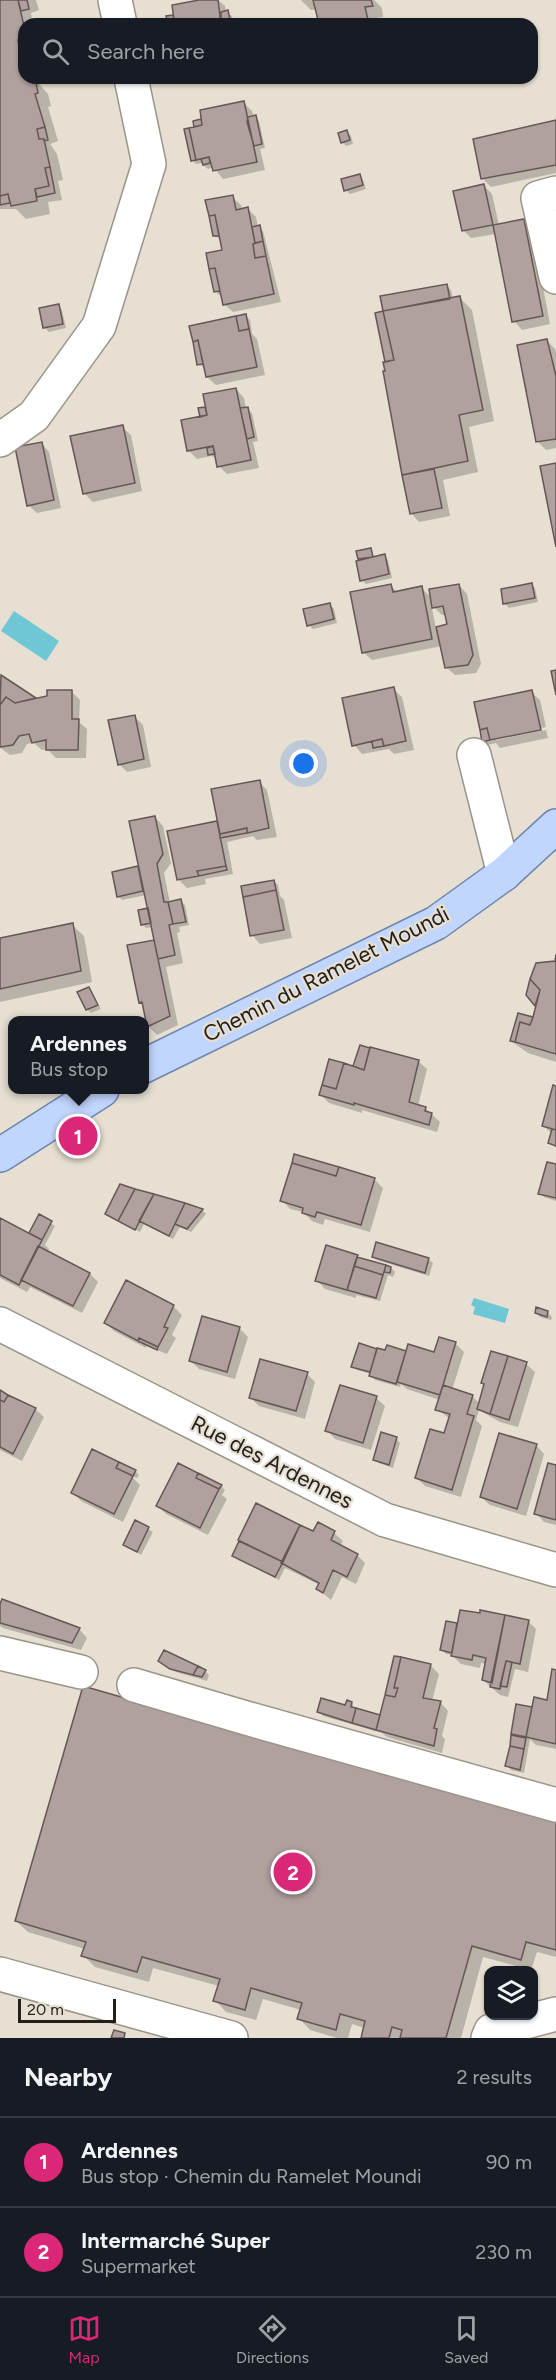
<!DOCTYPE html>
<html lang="en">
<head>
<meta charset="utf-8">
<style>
  body { margin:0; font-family:Figtree,sans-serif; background:#20242c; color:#f1f3f6 }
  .controls { position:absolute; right:18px; bottom:18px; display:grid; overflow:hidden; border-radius:12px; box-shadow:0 2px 4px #0004 }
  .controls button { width:54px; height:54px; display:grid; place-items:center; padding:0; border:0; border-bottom:2px solid #363941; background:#171b24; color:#f1f3f6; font:30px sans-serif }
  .scale { position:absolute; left:18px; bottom:15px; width:98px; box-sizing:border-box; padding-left:6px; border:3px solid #23201b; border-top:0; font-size:16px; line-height:21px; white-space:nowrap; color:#23201b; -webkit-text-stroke:4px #e6dfd2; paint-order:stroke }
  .you { position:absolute; left:304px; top:764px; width:21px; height:21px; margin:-15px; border:4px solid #fff; border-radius:50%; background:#1a73e8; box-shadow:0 0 0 9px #1a73e833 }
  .badge { display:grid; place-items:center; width:39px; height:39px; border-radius:50%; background:#db2777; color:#fff; font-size:20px; font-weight:700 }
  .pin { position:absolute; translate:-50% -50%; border:3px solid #fff; box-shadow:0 2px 6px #0006 }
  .popup { position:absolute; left:8px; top:1016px; width:141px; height:78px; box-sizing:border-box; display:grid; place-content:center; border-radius:12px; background:#171b24; filter:drop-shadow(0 2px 4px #0005); font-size:20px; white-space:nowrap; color:#9ea1a6 }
  .popup b { font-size:22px; color:#f1f3f6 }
  .popup::after { content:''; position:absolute; left:50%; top:100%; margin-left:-12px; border:12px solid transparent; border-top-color:#171b24 }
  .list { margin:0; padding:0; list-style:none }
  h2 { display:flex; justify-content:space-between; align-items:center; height:78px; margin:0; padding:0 24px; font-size:26px }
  h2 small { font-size:20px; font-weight:400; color:#9ea1a6 }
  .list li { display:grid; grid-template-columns:39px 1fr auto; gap:18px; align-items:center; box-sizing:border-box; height:90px; padding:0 24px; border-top:2px solid #363941 }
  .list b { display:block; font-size:22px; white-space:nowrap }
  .list p { margin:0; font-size:20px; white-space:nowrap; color:#9ea1a6 }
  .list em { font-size:20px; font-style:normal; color:#9ea1a6 }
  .icon { flex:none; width:33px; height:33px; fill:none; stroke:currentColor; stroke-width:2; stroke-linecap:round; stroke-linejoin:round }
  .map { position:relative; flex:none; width:556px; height:2038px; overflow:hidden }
  .search { position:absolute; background:#171b24; box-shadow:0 2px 4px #0004; left:18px; right:18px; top:18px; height:66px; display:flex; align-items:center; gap:15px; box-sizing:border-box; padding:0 21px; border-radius:18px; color:#9ea1a6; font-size:22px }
  .sheet { height:258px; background:#171b24 }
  nav { display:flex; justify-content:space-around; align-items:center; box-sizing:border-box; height:84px; border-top:2px solid #363941; background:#171b24; font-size:16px; color:#9ea1a6 }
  nav a { display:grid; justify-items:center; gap:3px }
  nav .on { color:#db2777 }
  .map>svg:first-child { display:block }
  .water { fill:#6dc7d4 }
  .shadow { fill:#0003; fill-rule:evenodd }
  .building { fill:#b0a09e; stroke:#655755; stroke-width:1.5 }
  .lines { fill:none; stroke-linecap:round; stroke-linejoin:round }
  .minor-casing { stroke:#9a9488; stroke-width:36 }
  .major-casing { stroke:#6e84af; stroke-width:36 }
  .minor { stroke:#fff; stroke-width:33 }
  .major { stroke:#c1d6fe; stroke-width:33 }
  .labels { text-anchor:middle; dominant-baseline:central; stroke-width:4.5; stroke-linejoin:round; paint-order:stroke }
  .street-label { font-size:22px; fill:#23201b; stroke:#e6dfd2 }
</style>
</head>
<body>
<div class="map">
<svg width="556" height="2038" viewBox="0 0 556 2038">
  <rect width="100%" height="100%" fill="#e6dfd2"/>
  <path class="water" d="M14 611 59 641 46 661 1 631Z
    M474 1298 509 1309 505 1323 473 1314 475 1307 471 1305Z"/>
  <path class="shadow" d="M0 0H36L39 10 31 13 33 24H24V78H37L39 84 48 94 51 106 48 107 58 141 50 144 57 154 63 180 58 181 62 200 48 202 50 214 26 219 16 209H0Z
    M207 0H218L225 6 226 12 232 16 233 24H166L173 16 175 19Z
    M301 0H374L382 8 383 17 376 18 377 24H320L317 9 311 10Z
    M244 103 252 111 254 117 259 121 265 148 260 149 265 170 223 179 213 167 208 169 201 163 196 164 192 160 196 128 200 121 203 124H200L203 133Z
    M556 122V173L491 187 483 179 475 140Z
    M347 132 351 136 353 144 346 146 342 142Z
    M359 175 363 180 366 189 350 194 346 190Z
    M484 186 492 194 499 225 523 220 532 229 550 324 522 330 514 321 496 234 471 238 463 230Z
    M232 197 241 205 242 210 247 208 256 217 258 227 263 231 281 302 233 312 224 304 222 295H219L215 291 224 251 221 239 214 236 207 201Z
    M447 286 451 290 453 299 460 298 472 310 494 421 469 427 478 472 443 480 450 516 419 522 411 513 388 397Z
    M58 306 62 310 66 328 49 332 45 328 41 310Z
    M246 316 250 320 252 334 257 339 265 375 216 385 207 377 205 368 199 364 191 327Z
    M547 341 555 349 556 353V448L546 450 538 442Z
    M236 389 244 398 246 409 252 413 258 441 253 442 259 468 227 474 219 466 217 458 211 456 197 459 189 451 202 417 200 410 207 408Z
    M122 427 131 435 142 491 93 502 84 493Z
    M41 443 49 452 61 508 37 513 28 505Z
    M370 550 375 558 384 556 388 560 392 578 366 584 362 580 358 552Z
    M531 584 535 588 538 602 509 608 505 604 502 590Z
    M459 585 467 594 481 664 476 673 455 675 446 667 442 646 372 660 363 652 391 586 398 593 421 588 432 598ZM431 604 442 615H446L449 625 436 628Z
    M330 605 334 609 337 623 313 629 309 625Z
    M2 677 35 700 71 691 80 700 79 722 87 729 86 758H56L47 749 42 750 34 743 27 744 22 753 10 755 2 749 0 748Z
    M393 689 402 697 414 750 394 754 389 749 362 754 354 745Z
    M531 692 540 700 546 727 496 737V740L546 730 548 738 500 748 496 743 487 745 483 741Z
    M134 716 143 725 151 767 127 772 119 764Z
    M259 782 267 790 277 837 257 840 253 836 227 842 233 874 205 879 206 884 187 888 178 879 169 832 219 822Z
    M155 817 163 826 171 863 164 873 170 903 180 901 185 905 189 925 179 927 180 932 177 933 183 963 166 967 178 1025 157 1035 149 1027 144 1006 140 1002 129 947 156 941 153 927 146 928 142 924 150 913 146 895 122 900 118 896 137 868 142 873Z
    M274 881 278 885 280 896 284 900 292 938 260 944 252 935Z
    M72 925 84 936 92 982 0 1002V940Z
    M556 963V1062L528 1053 511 1041 535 1019 538 1006 528 995Z
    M89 989 101 1009 91 1013 87 1009Z
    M361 1047 418 1061 427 1069 418 1106 425 1108 440 1122 437 1132 362 1110V1113L329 1103 321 1095 354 1068Z
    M556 1088V1148L550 1143 552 1134 543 1125Z
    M556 1166V1201L544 1197 540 1193Z
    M374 1179 383 1188 370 1232 325 1219 323 1225 312 1221 303 1212 290 1209 282 1200Z
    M121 1186 202 1210 206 1214 191 1232 180 1227 173 1239 144 1224 140 1232 106 1214Z
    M39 1216 55 1226 45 1245 49 1249 48 1253 90 1274 98 1282 82 1313 30 1287 27 1292 0 1278V1220L30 1235Z
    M357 1256 360 1259 391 1268 395 1272 393 1277 388 1275 380 1301 356 1295V1298L325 1289 317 1280Z
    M373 1256 428 1259 433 1263 429 1276 377 1260Z
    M173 1306 182 1315 172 1335 176 1338 167 1354 147 1346 146 1348 114 1331 106 1323Z
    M536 1313H548L552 1317 551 1320 540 1317Z
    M239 1328 248 1337 235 1379 199 1369 191 1361Z
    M455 1343 464 1352 452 1390 472 1396 480 1404 526 1364 535 1372 518 1427 500 1422 479 1410 476 1420 482 1426 461 1497 425 1486 416 1477 445 1435 450 1419 437 1409 440 1400 407 1389 401 1384 400 1387 375 1380 371 1374 357 1370 353 1366 387 1352 435 1354Z
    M307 1374 315 1382 305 1419 259 1406 250 1397Z
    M0 1392 35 1409 44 1417 22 1461 0 1450Z
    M376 1398 385 1406 371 1450 335 1439 327 1430Z
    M396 1439 400 1443 393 1468 379 1463 375 1459Z
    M536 1445 544 1454 526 1516 490 1505 481 1497Z
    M556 1467V1525L544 1522 536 1513Z
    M135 1471 139 1475 137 1478 131 1476 140 1485 123 1522 81 1501 73 1493Z
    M221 1486 225 1490 222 1495 227 1499 208 1535 166 1514 158 1506Z
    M135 1522 153 1532 141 1555 124 1545Z
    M318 1524 334 1533 343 1541 340 1546 357 1555 365 1563 356 1584 342 1577 331 1600 318 1589 320 1585 285 1568 279 1580 238 1560 234 1556 241 1541 314 1533Z
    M0 1605 79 1629 87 1638 81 1650 3 1628 0 1626Z
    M528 1621 536 1629 528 1672 515 1669 508 1697 500 1695 483 1680 486 1664 481 1663 480 1668 461 1664 452 1655 446 1654 442 1650 447 1623 459 1627Z
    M160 1661 205 1671 209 1675 207 1681 176 1672Z
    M430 1665 439 1674 432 1701 440 1702 448 1711 442 1736 445 1739 442 1753 387 1737 382 1733 323 1716 319 1712 346 1707 352 1703 355 1710 381 1717Z
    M556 1672V1749L536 1745 530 1739 524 1773 511 1770 507 1765 517 1706 533 1709 548 1701Z
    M556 1823V1957L537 1952 531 1970 483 1957 461 2038H362L364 2028 352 2024 348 2038H337L310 2030 299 2018 301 2010 263 1999 256 2020 226 2012 215 2000 219 1986 153 1968 149 1982 95 1967 83 1955 85 1949 28 1932 16 1921Z"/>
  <path class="building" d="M0 0H18L24 26V39L18 40 24 78H35L38 93 35 94 45 127 37 129 39 139H44L50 167 45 168 49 186 35 189 37 201 11 206 8 194 0 196Z
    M18 0H27L29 9 21 11Z
    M199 0H218L221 24H161L174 20 172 5Z
    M313 0H371L373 6 365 7 369 24H319Z
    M228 10 231 24H221V12Z
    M173 15 174 20 167 23 166 16Z
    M244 101 257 162 213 171 209 157 196 160 189 128 202 125 200 110Z
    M256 115 262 144 254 146 247 122 248 117Z
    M201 119 202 125 194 127 193 121Z
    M556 120V165L481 179 473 139Z
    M45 127 48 140 44 141V139H39L37 129Z
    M189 128 196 160 191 161 184 129Z
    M347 130 350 140 341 143 338 133Z
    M209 157 210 163 203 165 201 159Z
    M50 167 55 193 37 197 35 189 49 186 45 168Z
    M360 174 363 185 344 191 341 179Z
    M484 184 493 225 462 231 453 191Z
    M8 194 10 203 0 205V196Z
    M233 195 236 210 248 207 255 243 253 244 255 258 266 256 274 294 223 305 215 268 209 269 206 253 222 250 215 215 209 216 205 200Z
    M215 215 219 236H213L209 216Z
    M524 219 543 316 512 322 493 225Z
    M260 225 263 241 255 243 252 227Z
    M263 241 266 256 255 258 253 244Z
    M215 268 220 291 214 292 209 269Z
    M447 284 450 299 383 311 380 296Z
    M460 296 483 410 459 415 468 461 402 475 383 371H385L383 362 394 360 383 311Z
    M59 304 63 324 43 328 39 308Z
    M383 311 394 360 385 362 375 313Z
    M246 314 249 329 239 331 236 316Z
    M236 316 239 331 249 329 257 367 206 377 198 340 193 342 189 326Z
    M547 339 556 376V439L536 442 517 345Z
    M198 340 203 364 197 365 193 342Z
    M236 388 251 460 217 467 213 446 187 451 181 420 207 415 203 394Z
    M205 407 207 415 200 417 198 408Z
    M248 407 254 437 247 439 240 408Z
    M123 425 135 483 83 494 70 436Z
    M42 442 54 500 27 506 15 447Z
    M213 446 215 454 208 455 207 448Z
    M556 463V547L540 466Z
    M434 469 442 508 410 514 402 475Z
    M371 548 373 557 358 559 356 551Z
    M385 554 389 574 360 581 356 561Z
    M532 583 535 598 503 604 501 589Z
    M391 584 393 592 422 586 432 639 362 653 350 592Z
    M459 584 473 655 468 665 445 668 436 627 447 624 443 606 432 608 429 589Z
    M330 603 334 619 307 626 303 609Z
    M556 670V695L551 671Z
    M1 675 36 698 15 703 6 697 0 705Z
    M394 687 406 741 384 746 382 739 352 746 342 698Z
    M47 690H72V719H79L78 750H46V740L32 743 29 734 19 736 13 745 0 747V705L6 697 15 703 47 696Z
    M532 690 541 730 490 740 487 728 480 730 474 702Z
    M135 715 144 759 118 765 108 720Z
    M487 728 490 740 482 742 480 730Z
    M382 739 384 746 373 748 372 741Z
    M260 780 269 828 247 833V828L220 834 211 789Z
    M155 816 163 854 157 864 164 902H168L173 924 169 925 175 955 158 959 129 821Z
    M217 821 226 866 197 871 199 876 177 880 167 831Z
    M247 828V833L220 838V834Z
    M138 866 143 891 117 897 112 872Z
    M226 866 227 870 199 876 197 871Z
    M274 880 276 890 243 897 241 886Z
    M276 890 284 930 250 936 243 897Z
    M181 899 186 922 173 924 168 902Z
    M148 908 151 923 141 925 138 910Z
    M73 923 81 971 0 989V938Z
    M154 940 170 1016 147 1027 142 1002 139 1003 127 945Z
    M556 954V1054L515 1042 520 1022 530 1025 533 1017 540 990 530 979 536 963 555 961Z
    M530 979 540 990 535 1006 526 995Z
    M89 987 98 1005 86 1010 77 992Z
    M518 1013 533 1017 530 1025 520 1022 515 1042 510 1041Z
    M360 1045 370 1048 364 1070 353 1066Z
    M370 1047 419 1060 409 1102 426 1107 425 1111 432 1113 429 1125 354 1103V1105L319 1095 322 1085 336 1089 344 1063 364 1070Z
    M329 1059 344 1063 336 1089 322 1085Z
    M553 1085 556 1086V1130L542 1126Z
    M552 1129 556 1130V1146L548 1143Z
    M294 1154 339 1167 336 1176 292 1163Z
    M547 1162 556 1164V1198L538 1194Z
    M292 1163 336 1176 339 1167 375 1178 361 1225 317 1212 315 1217 302 1213 303 1208 280 1201Z
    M120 1184 135 1189 118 1221 105 1214Z
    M135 1189 154 1194 135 1230 118 1221Z
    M154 1194 185 1203 169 1236 139 1221Z
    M185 1203 203 1209 187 1229 175 1224Z
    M39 1214 52 1221 42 1240 29 1233Z
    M0 1218 42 1240 19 1285 0 1275Z
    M376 1242 429 1258 425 1273 372 1257Z
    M326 1245 358 1255 347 1290 315 1281Z
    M38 1246 90 1273 73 1306 21 1280Z
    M357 1257 386 1265 383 1275 354 1266Z
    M386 1265 391 1267 390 1273 384 1272Z
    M354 1266 383 1275 376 1298 347 1290Z
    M126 1280 174 1305 164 1327 168 1328 158 1347 139 1338 138 1341 104 1323Z
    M536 1307 548 1311 547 1317 535 1313Z
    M202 1316 240 1327 227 1372 189 1361Z
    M439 1337 456 1342 440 1395 397 1382 408 1344 434 1352Z
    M139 1338 158 1347 157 1350 138 1341Z
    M359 1343 377 1349 370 1372 351 1367Z
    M387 1345 406 1351 396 1384 369 1376 377 1348 385 1350Z
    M491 1351 508 1356 490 1414 477 1409 484 1384 481 1383Z
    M508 1356 527 1362 509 1420 490 1414Z
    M260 1359 308 1372 296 1411 249 1398Z
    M340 1385 377 1396 363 1443 325 1431Z
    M443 1385 473 1395 467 1414 474 1416 452 1490 415 1478 430 1429 444 1433 450 1414 435 1410Z
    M0 1390 8 1395 4 1402 0 1400Z
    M8 1395 36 1408 13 1454 0 1447V1400L4 1402Z
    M381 1432 397 1437 389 1465 373 1460Z
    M499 1433 537 1444 517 1509 480 1497Z
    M92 1449 119 1462 116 1468 133 1476 114 1514 71 1493Z
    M119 1462 136 1470 133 1476 116 1468Z
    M178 1463 198 1473 196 1478 219 1489 200 1528 156 1506Z
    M548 1463 556 1465V1520L534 1514Z
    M198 1473 222 1485 219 1489 196 1478Z
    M256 1503 300 1525 283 1562 238 1540Z
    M135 1520 149 1527 137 1552 123 1545Z
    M318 1522 335 1531 331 1540 358 1554 347 1577 333 1570 323 1593 316 1589 319 1583 281 1563 300 1525 313 1531Z
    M239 1541 283 1562 275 1577 232 1556Z
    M2 1599 80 1628 72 1643 0 1623V1604Z
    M460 1610 480 1613V1610L505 1615 492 1683 482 1680 486 1658 473 1655 472 1660 451 1656Z
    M505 1615 529 1620 520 1664 506 1661 500 1689 490 1687Z
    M446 1621 457 1623 452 1653 440 1650Z
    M164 1650 198 1666 193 1675 170 1669 158 1661Z
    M394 1656 401 1657 394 1688H398L395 1697 385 1695Z
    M401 1657 431 1664 423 1698 441 1701 434 1728 437 1729 434 1746 376 1730 385 1695 395 1697 398 1688H394Z
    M506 1661 512 1662 507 1687 500 1686Z
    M198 1666 206 1670 202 1677 193 1675Z
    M552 1669 556 1670V1744L526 1737 534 1697 547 1700Z
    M83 1686 556 1822V1950L526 1942 521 1960 472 1946 446 2038H400L402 2030 392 2027 389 2038H361L365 2021 340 2014 336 2030 297 2019 302 2003 251 1988 245 2010 213 2001 220 1979 142 1957 137 1972 81 1956 86 1942 15 1921Z
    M321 1698 345 1705 347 1700 352 1702 351 1707 356 1708 352 1723 317 1712Z
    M516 1704 532 1707 526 1737 511 1734Z
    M356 1708 380 1715 376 1730 352 1723Z
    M511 1735 526 1738 524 1749 510 1746Z
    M510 1746 524 1749 520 1770 505 1766Z
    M114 2030 125 2033 124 2038H111Z"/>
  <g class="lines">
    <g class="minor-casing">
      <path id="minor" d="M115 0 120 24
        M556 193 538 198 556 277
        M0 440 34 416 99 326 149 164 131 78
        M474 755 504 874
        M0 1324 385 1520 556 1570
        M0 1653 81 1672
        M134 1685 246 1718 556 1805
        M0 1974 231 2038
        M488 2038 491 2031 556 2014"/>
    </g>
    <g class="major-casing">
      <path id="major" d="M144 1066 436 923 504 874 556 826
        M0 1155 102 1090"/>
    </g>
    <use href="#minor" class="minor"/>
    <use href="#major" class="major"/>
  </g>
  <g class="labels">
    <g class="street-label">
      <text transform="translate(326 974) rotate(-27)">Chemin du Ramelet Moundi</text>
      <text transform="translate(272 1462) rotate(27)">Rue des Ardennes</text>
    </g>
  </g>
</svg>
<div class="controls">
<button><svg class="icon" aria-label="layers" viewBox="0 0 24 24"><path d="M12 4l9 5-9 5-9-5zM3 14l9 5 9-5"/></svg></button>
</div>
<div class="scale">20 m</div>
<div class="you"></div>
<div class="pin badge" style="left:78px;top:1136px">1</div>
<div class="popup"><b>Ardennes</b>Bus stop</div>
<div class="pin badge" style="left:293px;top:1872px">2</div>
<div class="search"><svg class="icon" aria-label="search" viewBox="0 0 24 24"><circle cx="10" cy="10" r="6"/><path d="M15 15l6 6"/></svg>Search here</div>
</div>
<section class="sheet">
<h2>Nearby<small>2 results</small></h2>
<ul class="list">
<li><span class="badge">1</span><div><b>Ardennes</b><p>Bus stop · Chemin du Ramelet Moundi</p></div><em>90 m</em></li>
<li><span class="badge">2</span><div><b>Intermarché Super</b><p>Supermarket</p></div><em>230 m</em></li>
</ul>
</section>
<nav>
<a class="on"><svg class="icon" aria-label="map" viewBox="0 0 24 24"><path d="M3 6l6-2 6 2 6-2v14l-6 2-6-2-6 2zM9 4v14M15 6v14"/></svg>Map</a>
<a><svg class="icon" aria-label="directions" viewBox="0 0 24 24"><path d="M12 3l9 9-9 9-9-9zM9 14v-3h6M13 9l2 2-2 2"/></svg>Directions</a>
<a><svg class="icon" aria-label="saved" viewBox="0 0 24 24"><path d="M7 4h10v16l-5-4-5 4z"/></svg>Saved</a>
</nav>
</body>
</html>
